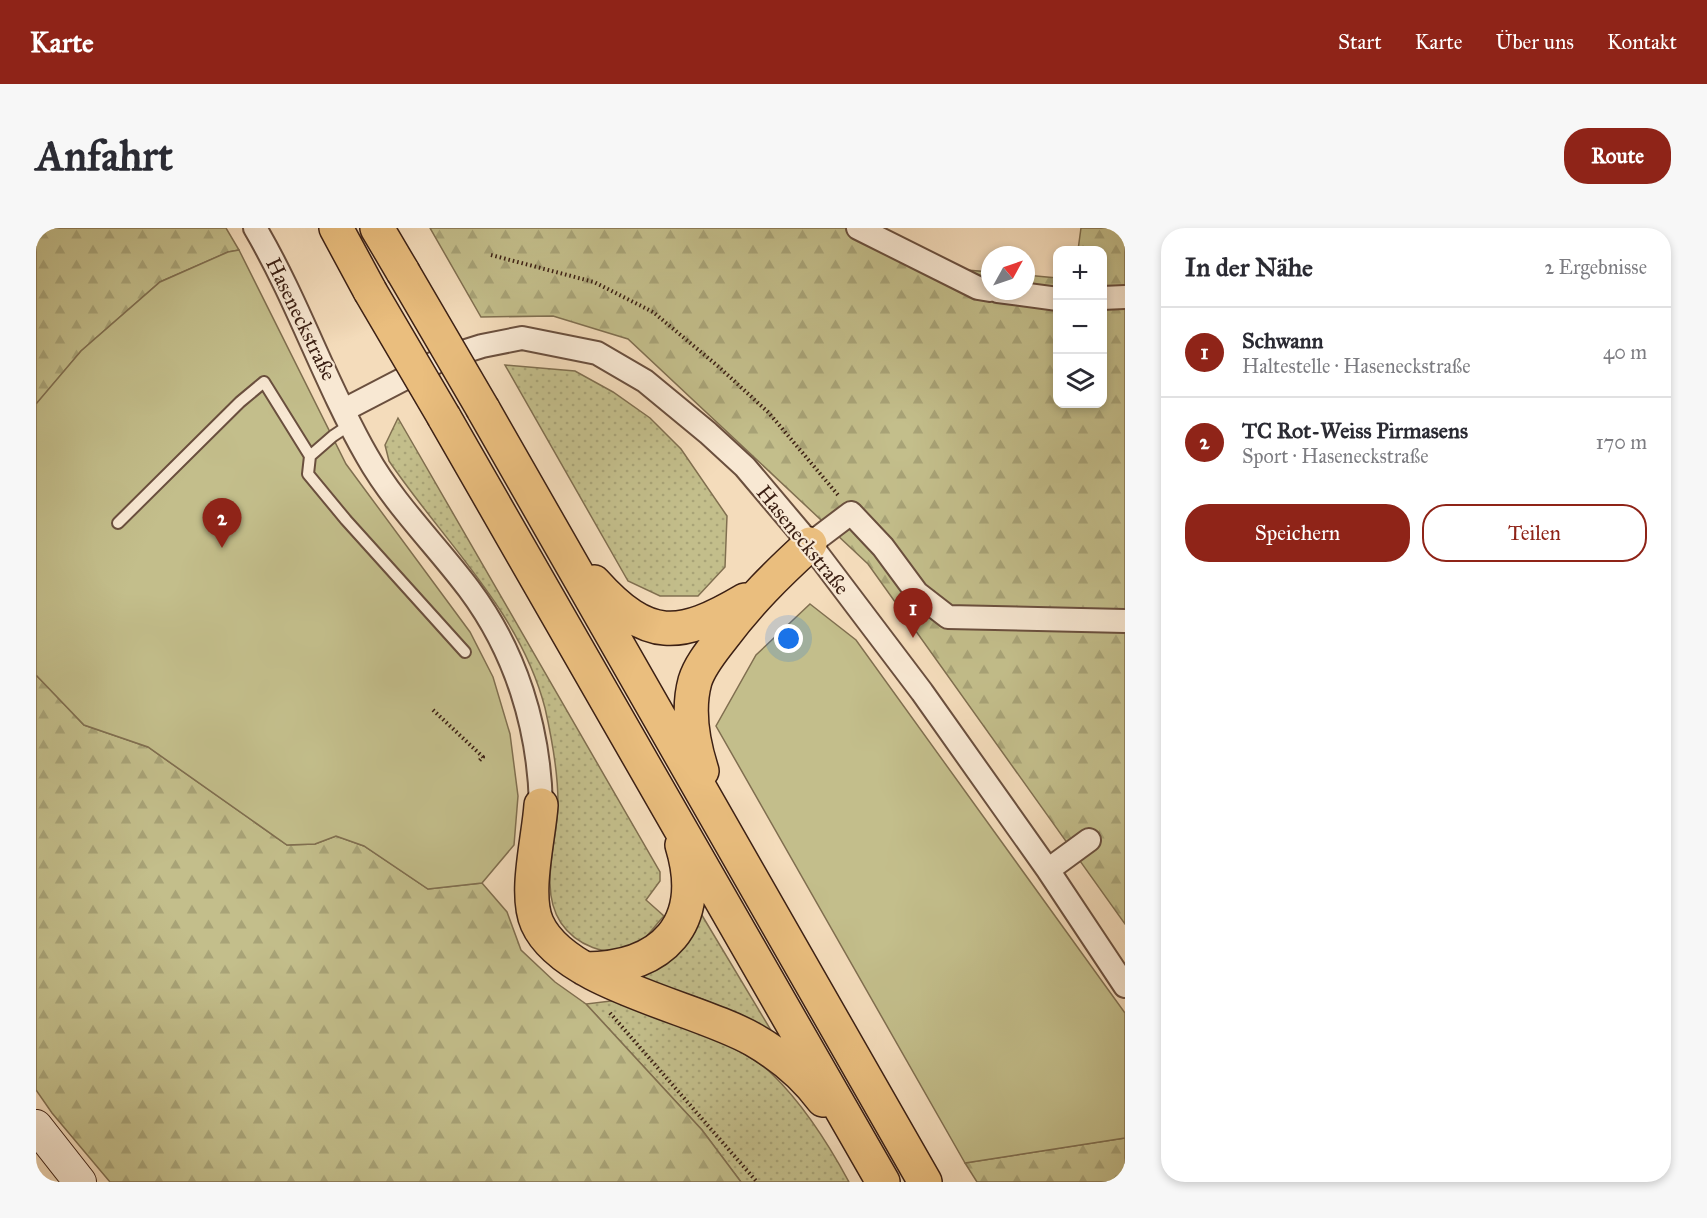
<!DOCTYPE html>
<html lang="de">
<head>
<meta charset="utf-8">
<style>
  body { margin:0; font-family:"IM FELL Great Primer",serif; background:#f7f7f7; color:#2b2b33 }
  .controls { position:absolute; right:18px; top:18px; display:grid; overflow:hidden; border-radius:12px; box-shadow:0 3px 9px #0003 }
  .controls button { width:54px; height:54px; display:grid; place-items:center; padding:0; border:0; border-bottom:2px solid #e1e1e2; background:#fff; color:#2b2b33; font:30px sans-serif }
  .compass { position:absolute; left:945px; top:18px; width:54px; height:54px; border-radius:50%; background:#fff; box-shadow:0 3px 9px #0003; rotate:50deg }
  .you { position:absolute; left:753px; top:411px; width:21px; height:21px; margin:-15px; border:4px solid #fff; border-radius:50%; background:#1a73e8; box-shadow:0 0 0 9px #1a73e833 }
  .badge { display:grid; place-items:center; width:39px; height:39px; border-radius:50%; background:#8f2418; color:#fff; font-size:20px; font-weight:700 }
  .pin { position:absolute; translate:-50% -50px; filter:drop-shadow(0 2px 3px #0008) }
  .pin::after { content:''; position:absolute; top:32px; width:21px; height:18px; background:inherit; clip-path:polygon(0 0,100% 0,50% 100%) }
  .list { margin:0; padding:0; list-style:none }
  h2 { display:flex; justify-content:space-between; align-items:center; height:78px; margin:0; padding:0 24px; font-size:26px }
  h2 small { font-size:20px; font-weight:400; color:#7c7c81 }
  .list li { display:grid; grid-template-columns:39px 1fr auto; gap:18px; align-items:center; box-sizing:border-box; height:90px; padding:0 24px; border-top:2px solid #e1e1e2 }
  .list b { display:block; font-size:22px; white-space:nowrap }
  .list p { margin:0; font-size:20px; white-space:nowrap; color:#7c7c81 }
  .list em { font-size:20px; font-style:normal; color:#7c7c81 }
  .actions { display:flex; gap:12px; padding:18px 24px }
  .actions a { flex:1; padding:14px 0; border:2px solid #8f2418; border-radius:24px; text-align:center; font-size:21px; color:#8f2418 }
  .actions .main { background:#8f2418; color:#fff }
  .icon { flex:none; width:33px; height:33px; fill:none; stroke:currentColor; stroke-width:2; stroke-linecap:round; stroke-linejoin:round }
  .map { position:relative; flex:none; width:1089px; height:954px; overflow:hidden; border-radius:24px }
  header { display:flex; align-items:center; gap:36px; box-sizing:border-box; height:84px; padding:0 30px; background:#8f2418; color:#fff }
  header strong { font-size:28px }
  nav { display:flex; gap:33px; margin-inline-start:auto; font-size:21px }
  .intro { display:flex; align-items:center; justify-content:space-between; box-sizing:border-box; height:144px; padding:0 36px }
  h1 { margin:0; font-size:42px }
  .button { padding:15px 27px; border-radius:24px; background:#8f2418; color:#fff; font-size:21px; font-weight:700 }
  main { display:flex; gap:36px; padding:0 36px }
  aside { flex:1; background:#fff; border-radius:24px; box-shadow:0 3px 9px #0003 }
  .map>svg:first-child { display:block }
  .grass { fill:url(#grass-dots); stroke:#806f50; stroke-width:1.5 }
  .forest { fill:url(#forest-firs); stroke:#806f50; stroke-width:1.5 }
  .garden { fill:#c3be8b; stroke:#806f50; stroke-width:1.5 }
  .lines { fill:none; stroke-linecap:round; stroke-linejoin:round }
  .lane-casing { stroke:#6a4f3e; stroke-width:14 }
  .street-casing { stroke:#6a4f3e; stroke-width:26 }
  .secondary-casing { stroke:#3c2014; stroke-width:34 }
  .highway-casing { stroke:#3c2014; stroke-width:36 }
  .path { stroke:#3c2014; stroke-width:4; stroke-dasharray:1.5 3; stroke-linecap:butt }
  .lane { stroke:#f8e8d3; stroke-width:10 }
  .street { stroke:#f8e8d3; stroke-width:22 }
  .secondary { stroke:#f8e8d3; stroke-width:32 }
  .highway { stroke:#eabe7e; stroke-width:33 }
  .highway-bridge-casing { stroke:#3c2014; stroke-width:36; stroke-linecap:butt }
  .highway-bridge { stroke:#eabe7e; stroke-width:33 }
  .labels { text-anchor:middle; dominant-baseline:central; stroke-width:4.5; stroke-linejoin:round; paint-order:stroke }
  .street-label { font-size:21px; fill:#3c2014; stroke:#f8e8d3 }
</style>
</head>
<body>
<header>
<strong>Karte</strong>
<nav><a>Start</a><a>Karte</a><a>Über uns</a><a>Kontakt</a></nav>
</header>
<div class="intro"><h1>Anfahrt</h1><a class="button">Route</a></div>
<main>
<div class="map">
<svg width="1089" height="954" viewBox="0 0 1089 954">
  <defs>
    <pattern id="grass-dots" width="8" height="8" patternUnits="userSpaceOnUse" patternTransform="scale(1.5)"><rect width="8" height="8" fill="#c3be8b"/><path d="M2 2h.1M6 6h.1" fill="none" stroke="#a8a377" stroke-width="1.8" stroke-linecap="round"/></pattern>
    <pattern id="forest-firs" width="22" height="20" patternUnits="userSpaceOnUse" patternTransform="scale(1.5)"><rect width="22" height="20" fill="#c3be8b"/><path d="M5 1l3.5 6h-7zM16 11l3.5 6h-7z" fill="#a8a377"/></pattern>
  </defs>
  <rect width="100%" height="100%" fill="#f4dcbb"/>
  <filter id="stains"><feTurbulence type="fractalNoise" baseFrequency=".00333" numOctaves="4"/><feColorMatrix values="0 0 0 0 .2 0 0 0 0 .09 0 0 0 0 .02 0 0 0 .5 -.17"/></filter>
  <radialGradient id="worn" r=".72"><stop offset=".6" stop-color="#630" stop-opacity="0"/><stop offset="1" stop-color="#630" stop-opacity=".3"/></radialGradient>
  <path class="grass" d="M469 137 539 143 577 164 614 190 645 221 691 288 689 339 662 368H624L592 353Z
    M362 190 624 644V653L610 672 628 688C619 697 608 715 596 720 571 730 540 717 525 695 502 660 522 613 522 575 522 543 516 511 509 480 484 383 408 314 353 233L349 217Z
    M664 684 739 809 699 785 666 771 599 750 631 735Z
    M583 772C623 787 706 817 736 846 768 877 792 915 813 954H705L666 902 550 776Z"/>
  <path class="forest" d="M0 0H190L203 22 192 24 124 54 45 123 0 177Z
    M394 0H819L895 39 954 44V63H990V47L1021 50 1022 176H1066V22H1042L1045 0H1089V696L832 336 592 111 517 88 445 89Z
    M0 447 48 497 112 519 251 617 279 616 300 608 328 618 392 661 446 655 471 684 485 722 519 754 550 776 666 902 705 954H74L16 885 0 862Z
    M1089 910V954H941L929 935Z"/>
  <path class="garden" d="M203 22 310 236 434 404 457 449 474 506 482 568 478 617 446 655 392 661 328 618 300 608 279 616 251 617 112 519 48 497 0 447V176L45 123 124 54 192 24Z
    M774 376 820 412 1089 785V910L929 935 680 498 720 427Z"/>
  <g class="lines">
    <g class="lane-casing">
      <path id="lane" d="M315 196 297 208 274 228 272 246 310 292 429 424
        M82 295 204 174 228 154 274 228"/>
    </g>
    <g class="street-casing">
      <path id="street" d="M219 0C262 73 289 155 331 228 358 276 400 317 433 361 480 424 503 499 505 577
        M822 0 942 60 954 62
        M962 63 1022 71
        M1066 70 1089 69
        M308 182 408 130 446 118 486 110 561 125 609 153 672 205 709 239 774 316 886 464 1012 642 1089 758
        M774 316 815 285 847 319 881 365 912 389 1089 393
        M1012 642 1053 612"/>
    </g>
    <g class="secondary-casing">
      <path id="secondary" d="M0 898 44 954"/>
    </g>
    <g class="highway-casing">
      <path id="highway" d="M300 0 334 63
        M341 0 367 44
        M447 181 889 954
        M408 189 847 954
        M558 354C612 414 643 411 709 372
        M666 543C657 515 651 482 659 453 664 437 676 423 686 410 714 373 739 348 774 316
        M505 577C503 609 488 666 501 695 528 756 661 779 718 812 744 827 769 848 787 872
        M549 741C627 740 670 696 646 617"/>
    </g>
    <path class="path" d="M455 27 558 54 617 84 683 139 733 185 802 267
      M397 482 447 529 442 534
      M574 785 721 954"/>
    <use href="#lane" class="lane"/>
    <use href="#street" class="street"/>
    <use href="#secondary" class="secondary"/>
    <use href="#highway" class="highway"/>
    <g class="highway-bridge-casing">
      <path id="highway-bridge" d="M367 44 447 181
        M334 63 408 189"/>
    </g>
    <use href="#highway-bridge" class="highway-bridge"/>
  </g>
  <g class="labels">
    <g class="street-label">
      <text transform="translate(265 91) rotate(64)">Haseneckstraße</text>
      <text transform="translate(767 312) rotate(51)">Haseneckstraße</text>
    </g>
  </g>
  <rect width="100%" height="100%" filter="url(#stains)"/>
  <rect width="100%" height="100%" fill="url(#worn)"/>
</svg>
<div class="controls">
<button>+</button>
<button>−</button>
<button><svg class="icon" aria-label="layers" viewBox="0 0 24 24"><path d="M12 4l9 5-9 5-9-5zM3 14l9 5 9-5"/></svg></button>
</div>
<svg class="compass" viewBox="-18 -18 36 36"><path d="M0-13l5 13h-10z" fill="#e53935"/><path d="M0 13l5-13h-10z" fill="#7c7c81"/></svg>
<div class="you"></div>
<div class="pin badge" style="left:877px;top:410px">1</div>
<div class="pin badge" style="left:186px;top:320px">2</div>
</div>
<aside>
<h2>In der Nähe<small>2 Ergebnisse</small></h2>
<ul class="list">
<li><span class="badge">1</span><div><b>Schwann</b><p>Haltestelle · Haseneckstraße</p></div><em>40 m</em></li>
<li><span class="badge">2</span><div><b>TC Rot-Weiss Pirmasens</b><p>Sport · Haseneckstraße</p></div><em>170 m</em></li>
</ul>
<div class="actions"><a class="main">Speichern</a><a>Teilen</a></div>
</aside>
</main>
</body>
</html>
